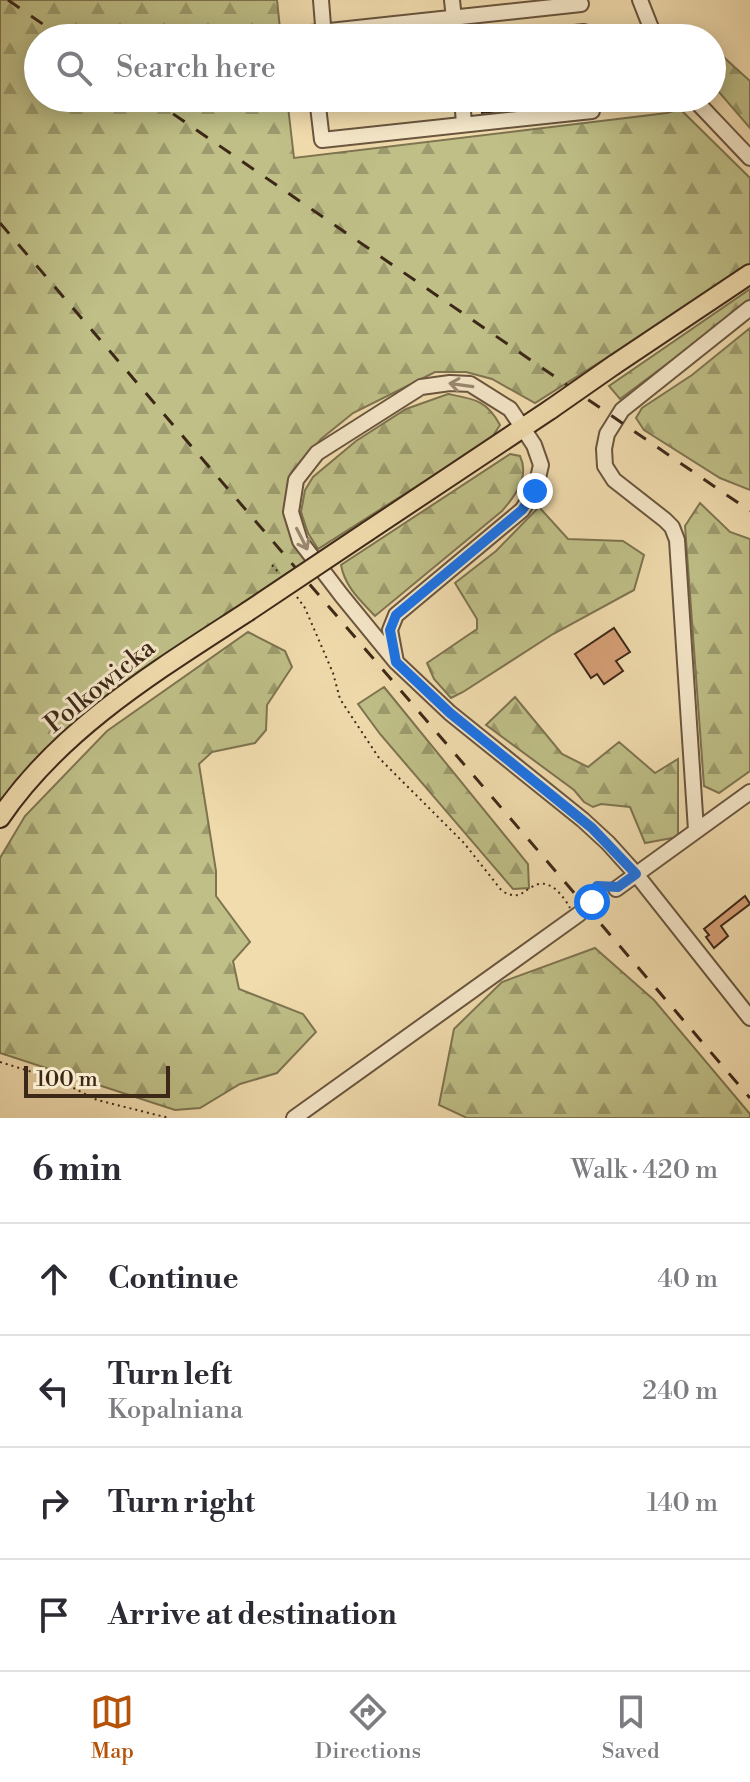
<!DOCTYPE html>
<html lang="en">
<head>
<meta charset="utf-8">
<style>
  body { margin:0; font-family:"Libre Bodoni",serif; background:#f2f2f3; color:#2b2b33 }
  .scale { position:absolute; left:24px; bottom:20px; width:146px; box-sizing:border-box; padding-left:8px; border:4px solid #3d2818; border-top:0; font-size:22px; line-height:28px; white-space:nowrap; color:#3d2818; -webkit-text-stroke:6px #f6e8ca; paint-order:stroke }
  .stop { position:absolute; width:24px; height:24px; margin:-18px; border:6px solid #1a73e8; border-radius:50%; background:#fff }
  .stop.end { background:#1a73e8; border-color:#fff; box-shadow:0 2px 8px #0008 }
  .list { margin:0; padding:0; list-style:none }
  h2 { display:flex; justify-content:space-between; align-items:center; height:104px; margin:0; padding:0 32px; font-size:34px }
  h2 small { font-size:26px; font-weight:400; color:#7c7c81 }
  .list li { display:grid; grid-template-columns:52px 1fr auto; gap:24px; align-items:center; box-sizing:border-box; height:112px; padding:0 32px; border-top:2px solid #e1e1e2 }
  .list b { display:block; font-size:30px; white-space:nowrap }
  .list p { margin:0; font-size:26px; white-space:nowrap; color:#7c7c81 }
  .list em { font-size:26px; font-style:normal; color:#7c7c81 }
  .icon { flex:none; width:44px; height:44px; fill:none; stroke:currentColor; stroke-width:2; stroke-linecap:round; stroke-linejoin:round }
  .map { position:relative; flex:none; width:750px; height:1118px; overflow:hidden }
  .search { position:absolute; background:#fff; box-shadow:0 4px 20px #0003; left:24px; right:24px; top:24px; height:88px; display:flex; align-items:center; gap:20px; box-sizing:border-box; padding:0 28px; border-radius:44px; color:#7c7c81; font-size:30px }
  .sheet { height:552px; background:#fff }
  nav { display:flex; justify-content:space-around; align-items:center; box-sizing:border-box; height:112px; border-top:2px solid #e1e1e2; background:#fff; font-size:22px; color:#7c7c81 }
  nav a { display:grid; justify-items:center; gap:4px }
  nav .on { color:#b45309 }
  .map>svg:first-child { display:block }
  .forest { fill:url(#forest-firs); stroke:#7e7450; stroke-width:2 }
  .building { fill:#d69f76; stroke:#3d2818; stroke-width:2 }
  .lines { fill:none; stroke-linecap:round; stroke-linejoin:round }
  .minor-casing { stroke:#6a553e; stroke-width:18 }
  .major-casing { stroke:#3d2818; stroke-width:22 }
  .path { stroke:#3d2818; stroke-width:2; stroke-dasharray:2 4; stroke-linecap:butt }
  .minor { stroke:#f6e8ca; stroke-width:14 }
  .major { stroke:#f1dcae; stroke-width:18 }
  .rail { stroke:#3d2818; stroke-width:3; stroke-dasharray:14 14; stroke-linecap:butt }
  .major-bridge-casing { stroke:#3d2818; stroke-width:22; stroke-linecap:butt }
  .major-bridge { stroke:#f1dcae; stroke-width:18 }
  .oneway { stroke:#9a8871 }
  .route { stroke:#1a73e8; stroke-width:10 }
  .labels { text-anchor:middle; dominant-baseline:central; stroke-width:6; stroke-linejoin:round; paint-order:stroke }
  .street-label { font-size:26px; fill:#3d2818; stroke:#f6e8ca }
</style>
</head>
<body>
<div class="map">
<svg width="750" height="1118" viewBox="0 0 750 1118">
  <defs>
    <pattern id="forest-firs" width="22" height="20" patternUnits="userSpaceOnUse" patternTransform="scale(2)"><rect width="22" height="20" fill="#bfbf87"/><path d="M5 1l3.5 6h-7zM16 11l3.5 6h-7z" fill="#9c9b6d"/></pattern>
  </defs>
  <rect width="100%" height="100%" fill="#f1dcae"/>
  <filter id="stains"><feTurbulence type="fractalNoise" baseFrequency=".0025" numOctaves="4"/><feColorMatrix values="0 0 0 0 .2 0 0 0 0 .09 0 0 0 0 .02 0 0 0 .5 -.17"/></filter>
  <radialGradient id="worn" r=".72"><stop offset=".6" stop-color="#630" stop-opacity="0"/><stop offset="1" stop-color="#630" stop-opacity=".3"/></radialGradient>
  <path class="forest" d="M0 0H277L281 38H38V98H287L294 158 667 113 680 109 750 178V267L535 403 492 379 466 372H435L353 413 321 439 293 472 288 516 291 538 307 561 248 600 160 663 30 767 0 802Z
    M712 51 719 53 750 81V128L712 84Z
    M750 289V302L620 399 609 386Z
    M750 328V490L720 478 644 430 636 418 642 408 692 375Z
    M448 394C474 399 487 400 500 425L491 439 318 549 308 533 301 512 305 490 313 477 356 441 406 409Z
    M510 454 520 456C530 477 515 496 502 511L375 616C360 600 345 587 341 565Z
    M700 503 730 532 750 539V771L719 793 704 786 685 526Z
    M539 507 568 539 623 541 644 555 634 590 553 634 463 692 451 698 434 679 427 663 477 629V619L455 583 496 551Z
    M248 632 285 651 292 667 267 705 266 730 255 743 212 752 199 764 216 871V896L250 942 233 961 239 989 303 1014 316 1032 277 1073 240 1084 200 1108 175 1110 0 1053V858L25 816 107 731Z
    M384 687 528 864 529 888 513 889 380 734 358 704Z
    M515 697 562 754 588 767 619 742 655 773 678 759V837L645 843 630 807 601 804 593 807 584 802 574 790 486 725Z
    M595 948 654 1000 750 1114V1118H467L439 1105 454 1029 502 982Z"/>
  <path class="building" d="M480 98H580L581 102 482 113Z
    M614 628 630 652 616 661 623 671 604 684 597 674 591 678 575 654Z
    M745 896 750 904 721 926 728 936 714 948 706 937 709 935 704 929Z"/>
  <g class="lines">
    <g class="minor-casing">
      <path id="minor" d="M321 0 324 38
        M452 0 454 19
        M640 0 655 38
        M311 33 581 4
        M525 38 584 32
        M317 98 322 140 592 111 590 98
        M462 98 464 124
        M693 98 750 158
        M396 662 390 630 396 615 522 510 535 491 541 465 534 445 510 409 470 384 450 383 421 387 317 453 296 480 291 512 300 541 342 596 396 662 450 713 583 820 608 843 636 874 750 1018
        M696 830 677 540 672 527 665 520 614 480 605 466 604 449 607 434 622 410 750 308
        M616 889 750 792
        M294 1118 579 914"/>
    </g>
    <g class="major-casing">
      <path id="major" d="M614 365 750 274
        M368 531 551 409
        M0 818C61 728 158 670 247 612"/>
    </g>
    <path class="path" d="M272 565 279 573
      M297 597 305 608 333 673 340 699 379 758 464 843 502 891C522 902 522 889 539 884 552 881 564 897 570 908
      M589 906 592 902 591 894 597 886H603
      M0 1062 58 1080 97 1100 169 1118"/>
    <use href="#minor" class="minor"/>
    <use href="#major" class="major"/>
    <path class="rail" d="M8 0 63 38
      M150 98 750 511
      M0 223 750 1098"/>
    <g class="major-bridge-casing">
      <path id="major-bridge" d="M551 409 614 365
        M247 612 368 531"/>
    </g>
    <use href="#major-bridge" class="major-bridge"/>
  </g>
  <defs><path id="oneway-shaft" d="M-6 0H5M1.5-3L5.5 0L1.5 3" fill="none" stroke-width="1.6" stroke-linecap="round" stroke-linejoin="round" transform="scale(2)"/></defs>
  <g class="oneway">
    <use href="#oneway-shaft" transform="translate(461 385) rotate(-172)"/>
    <use href="#oneway-shaft" transform="translate(302 539) rotate(63)"/>
  </g>
  <g class="lines">
    <path class="route" d="M535 491 522 510 396 615 390 630 396 662 450 713 592 828 636 874 618 887 597 886 591 894 592 902"/>
  </g>
  <g class="labels">
    <g class="street-label">
      <text transform="translate(100 686) rotate(-39)">Polkowicka</text>
    </g>
  </g>
  <rect width="100%" height="100%" filter="url(#stains)"/>
  <rect width="100%" height="100%" fill="url(#worn)"/>
</svg>
<div class="scale">100 m</div>
<div class="stop" style="left:592px;top:902px"></div>
<div class="stop end" style="left:535px;top:491px"></div>
<div class="search"><svg class="icon" aria-label="search" viewBox="0 0 24 24"><circle cx="10" cy="10" r="6"/><path d="M15 15l6 6"/></svg>Search here</div>
</div>
<section class="sheet">
<h2>6 min<small>Walk · 420 m</small></h2>
<ul class="list">
<li><svg class="icon" aria-label="ahead" viewBox="0 0 24 24"><path d="M12 20V5M6 11l6-6 6 6"/></svg><div><b>Continue</b></div><em>40 m</em></li>
<li><svg class="icon" aria-label="left" viewBox="0 0 24 24"><path d="M17 20v-9H6M10 6l-5 5 5 5"/></svg><div><b>Turn left</b><p>Kopalniana</p></div><em>240 m</em></li>
<li><svg class="icon" aria-label="right" viewBox="0 0 24 24"><path d="M7 20v-9h11M14 6l5 5-5 5"/></svg><div><b>Turn right</b></div><em>140 m</em></li>
<li><svg class="icon" aria-label="arrive" viewBox="0 0 24 24"><path d="M6 21V4h12l-3 4 3 4H6"/></svg><div><b>Arrive at destination</b></div></li>
</ul>
</section>
<nav>
<a class="on"><svg class="icon" aria-label="map" viewBox="0 0 24 24"><path d="M3 6l6-2 6 2 6-2v14l-6 2-6-2-6 2zM9 4v14M15 6v14"/></svg>Map</a>
<a><svg class="icon" aria-label="directions" viewBox="0 0 24 24"><path d="M12 3l9 9-9 9-9-9zM9 14v-3h6M13 9l2 2-2 2"/></svg>Directions</a>
<a><svg class="icon" aria-label="saved" viewBox="0 0 24 24"><path d="M7 4h10v16l-5-4-5 4z"/></svg>Saved</a>
</nav>
</body>
</html>
